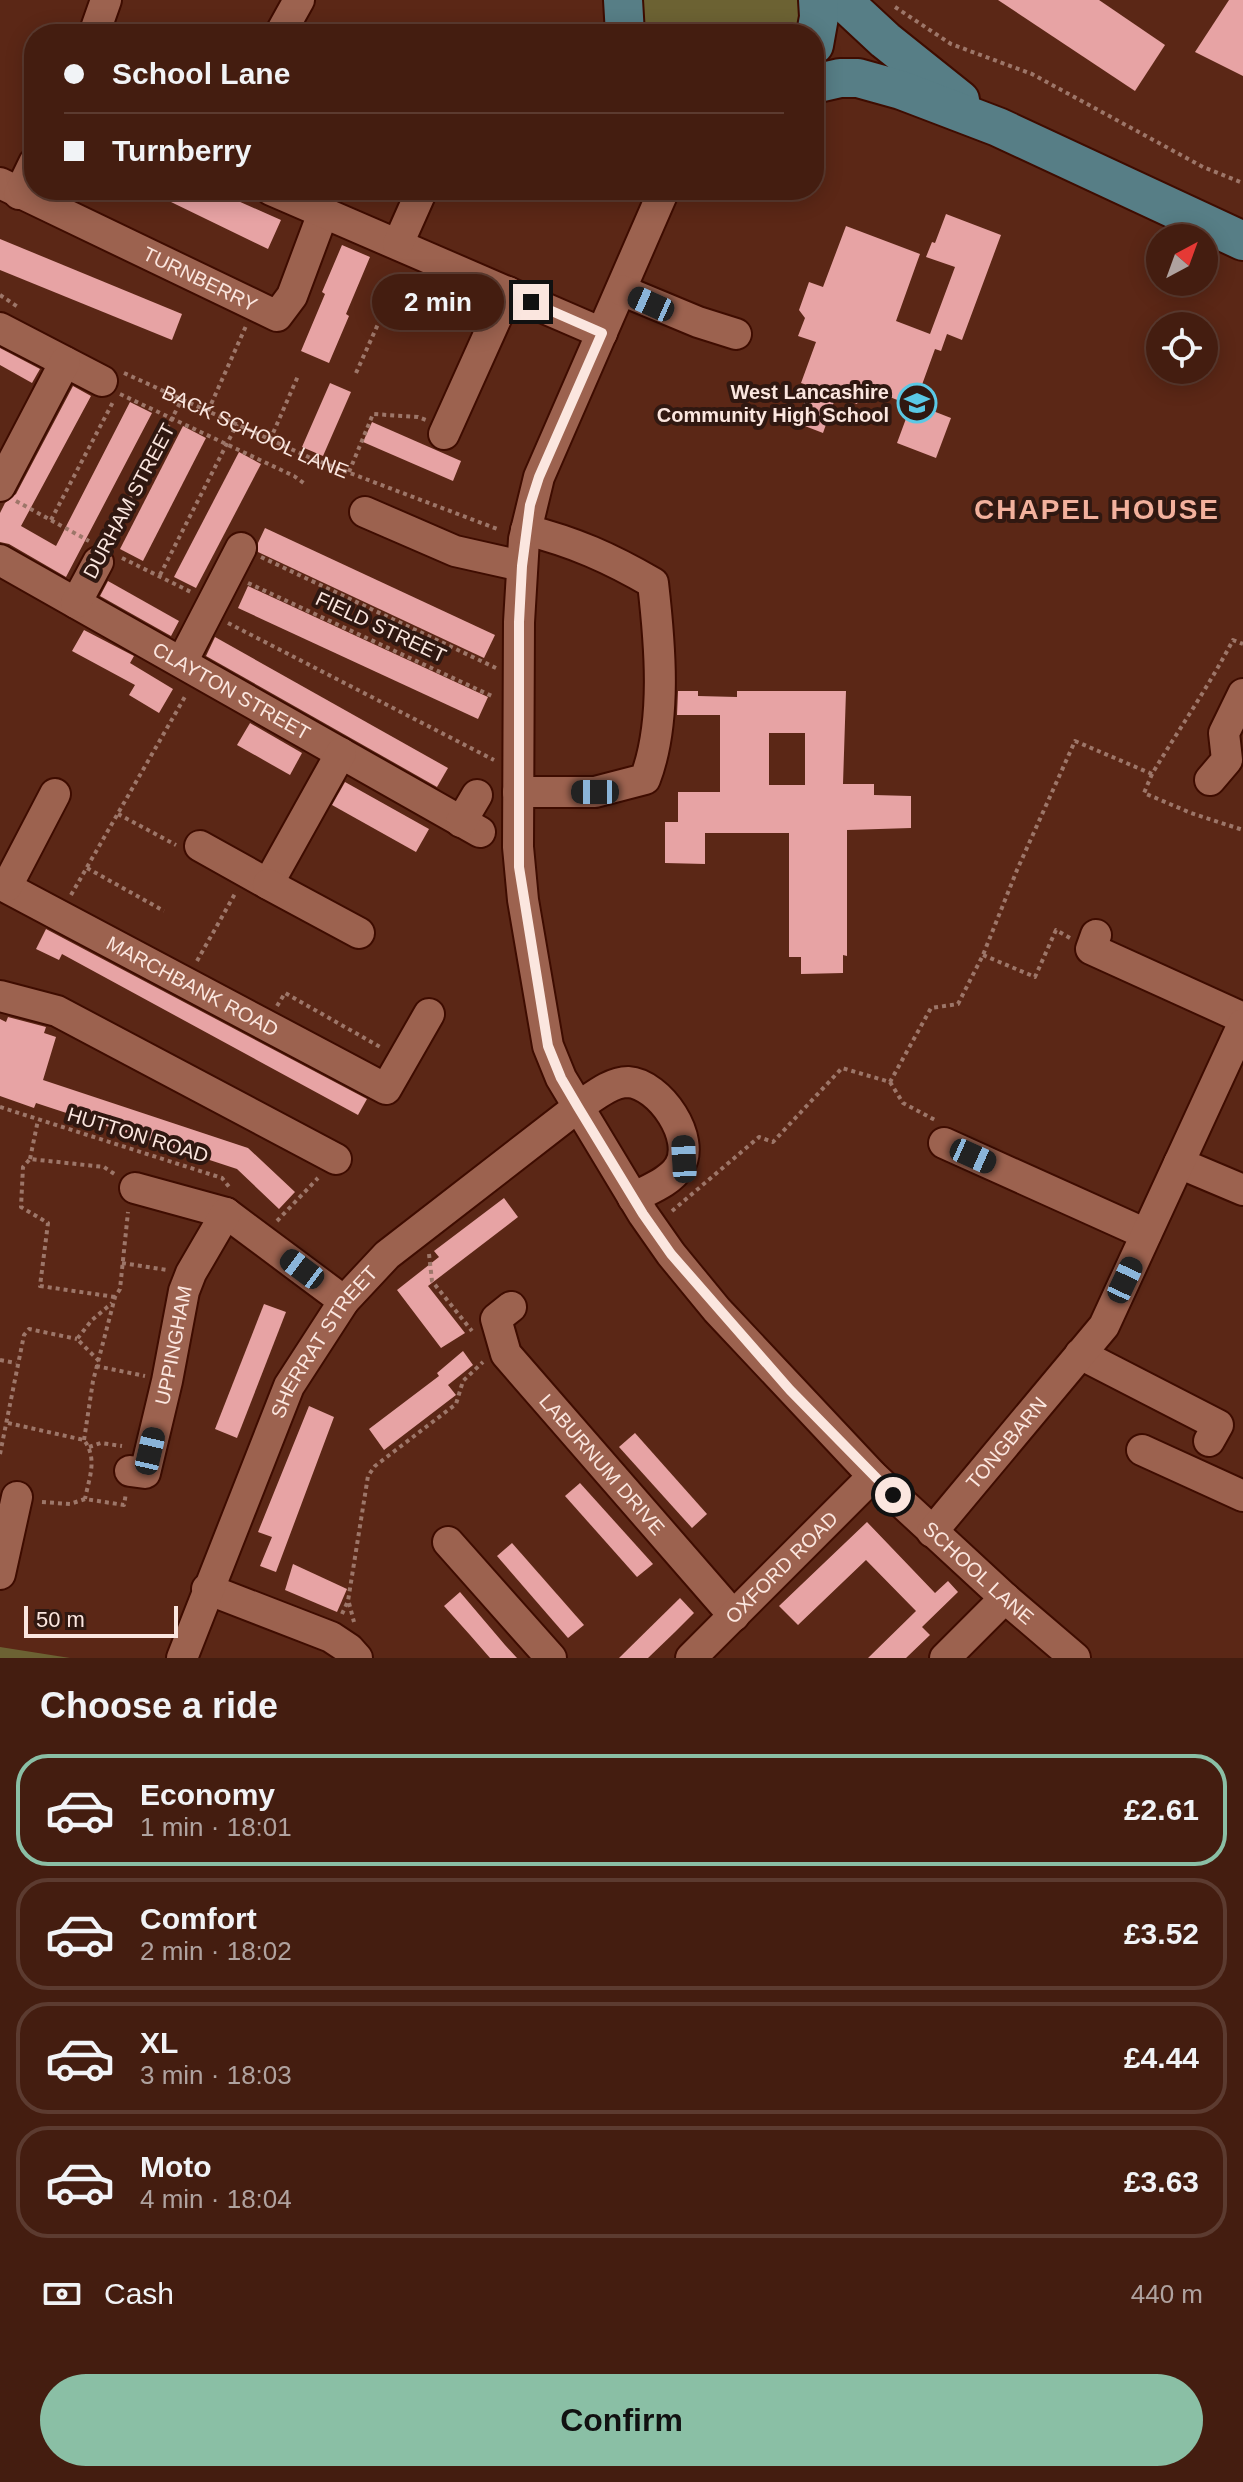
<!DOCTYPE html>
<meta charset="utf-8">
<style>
body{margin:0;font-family:Helvetica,sans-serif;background:#4b2619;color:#f1f3f6;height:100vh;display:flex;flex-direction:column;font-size:30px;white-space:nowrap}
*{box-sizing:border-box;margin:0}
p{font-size:26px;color:#afa29f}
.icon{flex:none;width:44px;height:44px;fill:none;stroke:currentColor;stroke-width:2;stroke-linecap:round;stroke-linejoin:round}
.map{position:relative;height:1658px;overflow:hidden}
.sheet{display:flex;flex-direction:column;background:#441d10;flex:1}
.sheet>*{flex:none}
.top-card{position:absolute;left:24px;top:24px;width:800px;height:176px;border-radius:32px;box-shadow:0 4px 20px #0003,0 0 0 2px #5c3b30;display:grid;align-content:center;height:176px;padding:0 40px;background:#441d10}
.needle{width:52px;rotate:41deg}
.fabs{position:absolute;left:1146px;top:224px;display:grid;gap:16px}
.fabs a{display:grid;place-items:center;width:72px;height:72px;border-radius:50%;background:#441d10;box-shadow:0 4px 20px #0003,0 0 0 2px #5c3b30;font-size:40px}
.scale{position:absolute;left:24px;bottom:20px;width:154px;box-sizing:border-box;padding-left:8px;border:4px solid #fbe6df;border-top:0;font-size:22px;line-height:28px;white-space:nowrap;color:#fbe6df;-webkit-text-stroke:6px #301811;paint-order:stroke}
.end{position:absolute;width:36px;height:36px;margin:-18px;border:10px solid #fbe6df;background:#111;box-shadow:0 0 0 4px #111}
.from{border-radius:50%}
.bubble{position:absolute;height:56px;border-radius:28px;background:#441d10;box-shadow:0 4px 20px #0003,0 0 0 2px #5c3b30;font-size:26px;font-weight:600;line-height:56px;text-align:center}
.car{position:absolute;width:24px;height:48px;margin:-24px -12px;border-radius:10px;box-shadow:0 0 6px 2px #0007;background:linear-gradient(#222 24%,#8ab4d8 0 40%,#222 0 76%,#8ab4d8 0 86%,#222 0)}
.top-card b{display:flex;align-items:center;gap:28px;height:76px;font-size:30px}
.top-card b+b{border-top:2px solid #5c3b30}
.top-card i{width:20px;height:20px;background:#f1f3f6}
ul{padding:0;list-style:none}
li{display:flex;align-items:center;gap:24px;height:112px;margin:0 16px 12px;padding:0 24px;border:4px solid #5c3b30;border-radius:32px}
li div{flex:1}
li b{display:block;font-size:30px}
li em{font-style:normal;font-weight:600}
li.active{border-color:#8abfa5}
li>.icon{width:72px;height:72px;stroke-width:1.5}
h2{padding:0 40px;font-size:36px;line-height:96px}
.pay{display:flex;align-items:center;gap:20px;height:88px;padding:0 40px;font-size:30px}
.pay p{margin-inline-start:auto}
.cta{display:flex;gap:16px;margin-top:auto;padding:16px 40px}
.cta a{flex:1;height:92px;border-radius:48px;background:#8abfa5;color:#111;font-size:32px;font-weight:600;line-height:92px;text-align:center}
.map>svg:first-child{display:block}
.green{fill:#6c6233}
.building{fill:#e7a3a4;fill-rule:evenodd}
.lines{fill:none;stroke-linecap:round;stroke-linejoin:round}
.minor-casing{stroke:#3e0c00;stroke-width:34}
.major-casing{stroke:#3e0c00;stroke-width:42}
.path{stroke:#9d7669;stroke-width:4;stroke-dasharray:4 4;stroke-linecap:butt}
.minor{stroke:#9c624f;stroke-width:30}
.major{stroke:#577e86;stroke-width:38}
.route{stroke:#fbe6df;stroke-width:10}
.labels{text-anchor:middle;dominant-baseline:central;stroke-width:8;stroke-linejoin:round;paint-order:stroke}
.street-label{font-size:20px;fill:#fbe6df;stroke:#301811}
.poi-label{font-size:20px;font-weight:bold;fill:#fbe6df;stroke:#301811;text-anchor:end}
.district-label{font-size:28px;font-weight:bold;letter-spacing:2px;fill:#f2b19d;stroke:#301811}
</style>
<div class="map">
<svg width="1243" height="1658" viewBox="0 0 1243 1658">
<rect width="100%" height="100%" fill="#5b2716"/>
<g class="green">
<polygon points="636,0 802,0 802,34 637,34"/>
<polygon points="0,1647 70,1658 0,1658"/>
</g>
<g class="building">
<polygon points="998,0 1099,0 1165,45 1135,91"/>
<polygon points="1229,0 1243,0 1243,76 1195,52"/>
<polygon points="176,190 222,190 231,194 229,197 281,220 268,249 171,202"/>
<polygon points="946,214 1001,235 962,340 947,334 941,351 935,349 915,404 951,418 936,458 897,443 911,405 876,392 871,403 859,399 857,404 836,396 823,433 797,423 810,386 801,383 816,342 798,336 805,318 799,310 809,282 823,287 846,226 920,254 896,321 930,334 955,267 926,257 932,242 935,243"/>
<polygon points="0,239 182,314 172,340 0,270"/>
<polygon points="342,245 370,257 346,314 349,316 329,363 301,351 325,294 322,292"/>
<polygon points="0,348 40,369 32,383 0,365"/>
<polygon points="330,383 351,392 323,456 302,447"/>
<polygon points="73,386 91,396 21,526 56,546 130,402 152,413 66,577 9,544 0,542 0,513 5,503 16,494"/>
<polygon points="372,422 461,461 453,481 363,442"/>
<polygon points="183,426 206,438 143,561 120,549"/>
<polygon points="239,452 261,464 196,588 174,577"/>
<polygon points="265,528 495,635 484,658 258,552 258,543"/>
<polygon points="108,581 179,621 171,636 100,596"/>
<polygon points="248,586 488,697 478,719 238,608"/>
<polygon points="84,630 134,656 130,663 173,689 159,713 129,695 135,685 72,651"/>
<polygon points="215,637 448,768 437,787 206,656"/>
<path d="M678,691H698V696L737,697V691H846L843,784H874V795L911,796V828L847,830V956L843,955V973L801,974V957H789V833H705V864L665,863V822H678V792H720V715H677ZM769,733H805V785H769Z"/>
<polygon points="250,723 302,753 290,775 237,745"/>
<polygon points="345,782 429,829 416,852 332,805"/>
<polygon points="46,929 367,1099 358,1115 62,954 59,960 36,949"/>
<polygon points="8,1017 46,1027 44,1033 56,1037 43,1080 248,1148 295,1192 279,1209 237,1169 36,1103 34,1108 0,1096 0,1019 6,1022"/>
<polygon points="504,1198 518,1217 428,1286 465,1333 441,1348 397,1290 439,1257 434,1251"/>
<polygon points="264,1304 286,1312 237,1438 215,1429"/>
<polygon points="463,1351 473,1365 448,1385 456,1395 384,1450 369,1429 439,1376 437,1373"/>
<polygon points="309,1406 334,1417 276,1572 260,1566 272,1537 258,1532"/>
<polygon points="635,1433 707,1514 692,1528 619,1447"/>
<polygon points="580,1483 653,1564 637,1577 565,1496"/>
<polygon points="867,1522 935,1593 948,1581 958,1592 922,1627 930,1635 906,1658 868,1658 916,1611 866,1560 798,1625 779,1606"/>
<polygon points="512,1543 584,1625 568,1638 497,1556"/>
<polygon points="293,1564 347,1589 337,1612 285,1590"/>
<polygon points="460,1592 505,1645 517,1658 490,1658 470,1635 444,1606"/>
<polygon points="680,1598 694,1613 675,1632 648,1658 619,1658"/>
</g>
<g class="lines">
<g class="minor-casing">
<g id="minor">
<polyline points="94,34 106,0"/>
<polyline points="280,34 299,0"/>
<path id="s2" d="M0,183L277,316L292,296L323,213"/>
<polyline points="271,190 602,333"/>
<path id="s3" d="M664,190L539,477L524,539L519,622L518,847L523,900L548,1046L561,1078L643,1214L671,1254L717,1310L873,1476L1005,1598L1075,1658"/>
<polyline points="19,194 34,163"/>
<polyline points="398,244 422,190"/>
<polyline points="621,290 698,322 736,334"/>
<polyline points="0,328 102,381"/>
<polyline points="444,434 508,292"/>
<polyline points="0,486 65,362"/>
<polyline points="365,512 455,551 522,566"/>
<path id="s4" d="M0,560L480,832"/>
<polyline points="76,603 98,562"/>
<polyline points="182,662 241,548"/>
<polyline points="1210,780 1227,760 1224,733 1243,694"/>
<path d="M518,792H595L645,779C667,722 660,644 653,583C610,558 574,542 526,530"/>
<polyline points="461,822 477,795"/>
<polyline points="200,846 268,884 341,753"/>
<path id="s5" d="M0,884L386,1089L429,1014"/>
<polyline points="268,884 359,933"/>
<polyline points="7,886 55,794"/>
<polyline points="1096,935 1091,949 1243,1018"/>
<polyline points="0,996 57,1011 336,1159"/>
<polyline points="944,1143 1146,1234"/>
<polyline points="1179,1163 1243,1190"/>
<polyline points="135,1188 226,1213 344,1301"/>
<path id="s6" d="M511,1307L496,1319L506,1354L734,1616"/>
<polyline points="1080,1354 1218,1425 1209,1441"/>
<polyline points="1142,1450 1243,1496"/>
<path id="s7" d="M130,1471L145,1473L167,1381L184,1291L191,1273L226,1213"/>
<path id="s8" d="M932,1532L1104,1326L1243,1024"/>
<polyline points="448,1542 551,1658"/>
<polyline points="0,1574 17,1497"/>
<polyline points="207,1589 331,1637 349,1649 357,1658"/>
<path id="s9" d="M182,1658L289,1386L344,1301L387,1255L578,1107C592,1098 610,1082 628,1082C660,1084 697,1139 679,1167C670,1182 647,1190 633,1198"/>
<path id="s10" d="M691,1658L873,1476"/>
<polyline points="945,1658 1005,1598"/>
</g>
</g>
<g class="major-casing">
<g id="major">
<polyline points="623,0 625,34"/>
<polyline points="842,0 885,40 960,100"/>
<polyline points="814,45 819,17 818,0"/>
<polyline points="814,84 840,78 858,78 901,90 998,127 1243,241"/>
</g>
</g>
<g class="path">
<polyline points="895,7 951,44 1032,74 1203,167 1243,183"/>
<polyline points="0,295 18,307"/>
<path id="s1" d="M124,373L313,459L500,530"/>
<polyline points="356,373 401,273"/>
<polyline points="120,394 294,476 305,484"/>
<polyline points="208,411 246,326"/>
<polyline points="270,440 298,376"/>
<polyline points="349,472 373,414 418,417 426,420"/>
<polyline points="16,501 89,541"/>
<polyline points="51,520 113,402"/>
<polyline points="108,542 182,399"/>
<polyline points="261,557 496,668"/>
<polyline points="122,558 193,593"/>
<polyline points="160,575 237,424"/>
<polyline points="248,583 494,697"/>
<polyline points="228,623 494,760"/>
<polyline points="1152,774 1144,793 1191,813 1243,830"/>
<polyline points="118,814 176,845"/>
<polyline points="87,868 164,911"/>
<polyline points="71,895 186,695"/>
<polyline points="983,955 1035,977 1056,930 1070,938"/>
<polyline points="197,961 236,892"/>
<polyline points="277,1006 285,993 382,1048"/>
<polyline points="890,1082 903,1103 935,1120"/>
<polyline points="0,1107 222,1178 230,1188"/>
<polyline points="30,1159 38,1120"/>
<path d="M672,1211L759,1137L773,1142L842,1068L890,1082L931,1008L958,1004L983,955L1017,870L1075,741L1152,774C1179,729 1209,686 1233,640L1243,644"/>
<polyline points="277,1221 318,1178"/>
<polyline points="429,1254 432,1281 472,1331"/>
<polyline points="122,1263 167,1270"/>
<polyline points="115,1297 40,1286 48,1223 21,1207 23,1167 30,1159 104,1167 116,1175"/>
<polyline points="0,1360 16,1363"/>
<polyline points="99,1361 77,1339 92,1320 112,1303"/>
<polyline points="96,1366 145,1376"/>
<path d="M8,1423L84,1440C98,1459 89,1478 85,1499"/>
<polyline points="84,1440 93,1381 115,1297 120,1289 128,1212"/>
<polyline points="89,1447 101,1443 122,1446"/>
<polyline points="0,1454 24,1335 29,1329 77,1339"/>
<polyline points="42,1502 70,1504 85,1499 124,1505 126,1493"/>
<polyline points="349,1603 354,1622"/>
<polyline points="342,1614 348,1601 368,1476 375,1466 456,1404 463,1381 483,1362"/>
</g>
<use href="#minor" class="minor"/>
<use href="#major" class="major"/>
</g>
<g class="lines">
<polyline class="route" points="531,302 602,333 539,477 530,505 522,566 519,622 519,867 548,1046 561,1078 578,1107 643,1214 671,1254 790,1390 893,1495"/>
</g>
<defs>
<g id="school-ring" transform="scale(2)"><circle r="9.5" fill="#301811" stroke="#5ac8e5" stroke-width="1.5"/><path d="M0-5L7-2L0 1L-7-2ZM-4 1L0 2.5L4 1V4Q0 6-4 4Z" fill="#5ac8e5"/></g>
</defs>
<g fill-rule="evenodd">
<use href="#school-ring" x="917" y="403"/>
</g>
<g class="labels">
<g class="street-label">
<text stroke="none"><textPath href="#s2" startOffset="222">TURNBERRY</textPath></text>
<text stroke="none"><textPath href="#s1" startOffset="144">BACK SCHOOL LANE</textPath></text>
<text transform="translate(129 501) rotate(-62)">DURHAM STREET</text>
<text transform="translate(381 627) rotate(25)">FIELD STREET</text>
<text stroke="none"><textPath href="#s4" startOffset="266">CLAYTON STREET</textPath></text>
<text stroke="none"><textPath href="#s5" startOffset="218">MARCHBANK ROAD</textPath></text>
<text transform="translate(138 1135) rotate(17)">HUTTON ROAD</text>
<text stroke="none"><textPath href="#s9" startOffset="348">SHERRAT STREET</textPath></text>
<text stroke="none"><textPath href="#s7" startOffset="146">UPPINGHAM</textPath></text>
<text stroke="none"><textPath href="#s8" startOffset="116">TONGBARN</textPath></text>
<text stroke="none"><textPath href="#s6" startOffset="202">LABURNUM DRIVE</textPath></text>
<text stroke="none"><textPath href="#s10" startOffset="128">OXFORD ROAD</textPath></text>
<text stroke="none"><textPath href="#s3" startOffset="1572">SCHOOL LANE</textPath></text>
</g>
<g class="poi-label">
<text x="889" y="392">West Lancashire<tspan x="889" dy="23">Community High School</tspan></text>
</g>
<g class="district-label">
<text x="1097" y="509">CHAPEL HOUSE</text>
</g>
</g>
</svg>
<div class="fabs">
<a><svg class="needle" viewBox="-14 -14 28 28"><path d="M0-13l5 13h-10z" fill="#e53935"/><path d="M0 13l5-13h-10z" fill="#afa29f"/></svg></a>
<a><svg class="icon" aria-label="locate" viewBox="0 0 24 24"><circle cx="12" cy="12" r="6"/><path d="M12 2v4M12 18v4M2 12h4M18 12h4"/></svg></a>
</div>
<div class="scale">50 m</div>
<i class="end from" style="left:893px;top:1495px"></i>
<i class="end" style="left:531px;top:302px"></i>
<div class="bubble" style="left:372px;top:274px;width:132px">2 min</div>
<i class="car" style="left:651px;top:304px;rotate:294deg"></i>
<i class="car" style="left:595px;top:792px;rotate:270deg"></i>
<i class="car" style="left:973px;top:1156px;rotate:114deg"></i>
<i class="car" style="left:684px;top:1159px;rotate:357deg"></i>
<i class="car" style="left:302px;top:1269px;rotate:307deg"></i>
<i class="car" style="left:1125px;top:1280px;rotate:25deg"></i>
<i class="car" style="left:150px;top:1451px;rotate:13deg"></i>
<div class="top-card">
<b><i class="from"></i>School Lane</b>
<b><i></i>Turnberry</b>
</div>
</div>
<section class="sheet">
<h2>Choose a ride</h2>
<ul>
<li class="active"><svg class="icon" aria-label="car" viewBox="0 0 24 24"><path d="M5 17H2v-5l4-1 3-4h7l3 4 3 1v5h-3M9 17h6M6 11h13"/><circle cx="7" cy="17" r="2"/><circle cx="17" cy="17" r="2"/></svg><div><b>Economy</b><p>1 min · 18:01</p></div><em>£2.61</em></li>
<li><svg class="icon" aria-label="car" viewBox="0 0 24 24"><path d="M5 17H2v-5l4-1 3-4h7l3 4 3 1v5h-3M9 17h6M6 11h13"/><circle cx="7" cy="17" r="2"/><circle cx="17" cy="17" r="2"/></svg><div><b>Comfort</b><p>2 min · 18:02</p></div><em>£3.52</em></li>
<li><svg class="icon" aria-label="car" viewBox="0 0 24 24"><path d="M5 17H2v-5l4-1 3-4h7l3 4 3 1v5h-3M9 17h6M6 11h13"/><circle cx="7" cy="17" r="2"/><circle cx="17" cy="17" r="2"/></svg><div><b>XL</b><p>3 min · 18:03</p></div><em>£4.44</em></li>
<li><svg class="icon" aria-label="car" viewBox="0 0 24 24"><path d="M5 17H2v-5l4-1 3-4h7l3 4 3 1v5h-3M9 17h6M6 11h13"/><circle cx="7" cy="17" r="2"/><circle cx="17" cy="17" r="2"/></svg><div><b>Moto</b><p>4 min · 18:04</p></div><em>£3.63</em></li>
</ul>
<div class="pay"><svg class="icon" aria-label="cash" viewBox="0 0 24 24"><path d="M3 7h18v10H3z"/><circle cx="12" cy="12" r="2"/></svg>Cash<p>440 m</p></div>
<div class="cta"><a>Confirm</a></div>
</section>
